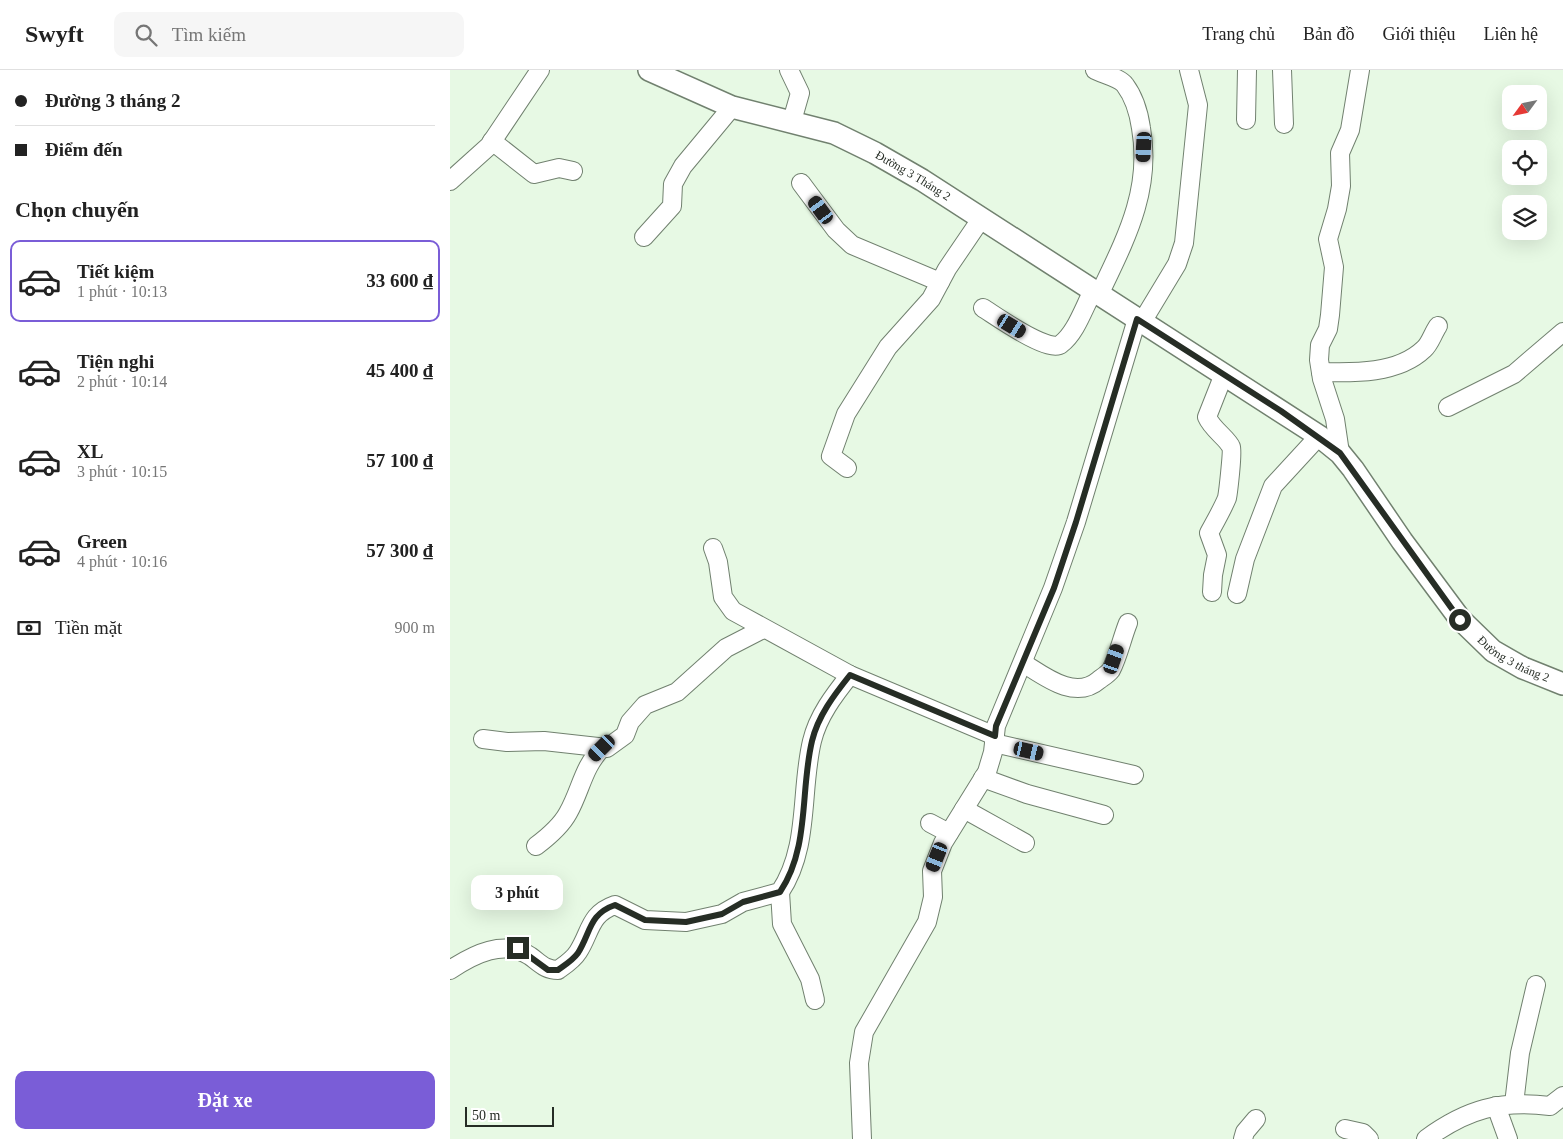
<!DOCTYPE html>
<html lang="vi">
<meta charset="utf-8">
<style>
body{margin:0;font-family:Georgia,serif;background:#f6f6f6;color:#222;height:100vh;display:flex;flex-direction:column;font-size:19px;white-space:nowrap}
*{box-sizing:border-box;margin:0}
p{font-size:16px;color:#767676}
.icon{flex:none;width:28px;height:28px;fill:none;stroke:currentColor;stroke-width:2;stroke-linecap:round;stroke-linejoin:round}
.map{position:relative;flex:1;overflow:hidden}
.sheet{display:flex;flex-direction:column;background:#fff;width:450px}
.sheet>*{flex:none}
.hud{display:grid;align-content:center;height:110px;padding:0 15px;background:#fff}
.needle{width:32px;rotate:237deg}
.tools{position:absolute;left:1052px;top:15px;display:grid;gap:10px}
.tools a{display:grid;place-items:center;width:45px;height:45px;border-radius:10px;background:#fff;box-shadow:0 5px 20px #0002;font-size:25px}
.scale{position:absolute;left:15px;bottom:12px;width:89px;box-sizing:border-box;padding-left:5px;border:2px solid #262d25;border-top:0;font-size:14px;line-height:18px;white-space:nowrap;color:#262d25;-webkit-text-stroke:4px #fff;paint-order:stroke}
.end{position:absolute;width:22px;height:22px;margin:-11px;border:6px solid #262d25;background:#fff;box-shadow:0 0 0 2px #fff}
.from{border-radius:50%}
.bubble{position:absolute;height:35px;border-radius:10px;background:#fff;box-shadow:0 5px 20px #0002;font-size:16px;font-weight:800;line-height:35px;text-align:center}
.car{position:absolute;width:15px;height:30px;margin:-15px -8px;border-radius:6px;box-shadow:0 0 4px 1px #0007;background:linear-gradient(#222 24%,#8ab4d8 0 40%,#222 0 76%,#8ab4d8 0 86%,#222 0)}
.hud b{display:flex;align-items:center;gap:18px;height:48px;font-size:19px}
.hud b+b{border-top:1px solid #e0e0e0}
.hud i{width:12px;height:12px;background:#222}
ul{padding:0;list-style:none}
li{display:flex;align-items:center;gap:15px;height:82px;margin:0 10px 8px;padding:0 5px;border:2px solid transparent;border-radius:10px}
li div{flex:1}
li b{display:block;font-size:19px}
li em{font-style:normal;font-weight:800}
li.current{border-color:#7a5dd7}
li>.icon{width:45px;height:45px;stroke-width:1.5}
h2{padding:0 15px;font-size:22px;line-height:60px}
.pay{display:flex;align-items:center;gap:12px;height:55px;padding:0 15px;font-size:19px}
.pay p{margin-inline-start:auto}
.cta{display:flex;gap:10px;margin-top:auto;padding:10px 15px}
.cta a{flex:1;height:58px;border-radius:10px;background:#7a5dd7;color:#fff;font-size:20px;font-weight:800;line-height:58px;text-align:center}
header{display:flex;align-items:center;gap:30px;box-sizing:border-box;height:70px;padding:0 25px;background:#fff;border-bottom:1px solid #e0e0e0}
header strong{font-size:24px}
nav{display:flex;gap:28px;margin-inline-start:auto;font-size:18px}
.search{width:350px;height:45px;background:#f6f6f6;display:flex;align-items:center;gap:12px;box-sizing:border-box;padding:0 18px;border-radius:10px;color:#767676;font-size:19px}
main{display:flex;flex:1;min-height:0}
.map>svg:first-child{display:block}
.lines{fill:none;stroke-linecap:round;stroke-linejoin:round}
.minor-casing{stroke:#71816f;stroke-width:20}
.major-casing{stroke:#71816f;stroke-width:24}
.minor{stroke:#fff;stroke-width:18}
.major{stroke:#fff;stroke-width:21}
.route{stroke:#262d25;stroke-width:6}
.labels{text-anchor:middle;dominant-baseline:central;stroke-width:4;stroke-linejoin:round;paint-order:stroke}
.street-label{font-size:12px;fill:#262d25;stroke:#fff}
</style>
<header>
<strong>Swyft</strong>
<div class="search"><svg class="icon" aria-label="search" viewBox="0 0 24 24"><circle cx="10" cy="10" r="6"/><path d="M15 15l6 6"/></svg>Tìm kiếm</div>
<nav><a>Trang chủ</a><a>Bản đồ</a><a>Giới thiệu</a><a>Liên hệ</a></nav>
</header>
<main>
<section class="sheet">
<div class="hud">
<b><i class="from"></i>Đường 3 tháng 2</b>
<b><i></i>Điểm đến</b>
</div>
<h2>Chọn chuyến</h2>
<ul>
<li class="current"><svg class="icon" aria-label="car" viewBox="0 0 24 24"><path d="M5 17H2v-5l4-1 3-4h7l3 4 3 1v5h-3M9 17h6M6 11h13"/><circle cx="7" cy="17" r="2"/><circle cx="17" cy="17" r="2"/></svg><div><b>Tiết kiệm</b><p>1 phút · 10:13</p></div><em>33 600 ₫</em></li>
<li><svg class="icon" aria-label="car" viewBox="0 0 24 24"><path d="M5 17H2v-5l4-1 3-4h7l3 4 3 1v5h-3M9 17h6M6 11h13"/><circle cx="7" cy="17" r="2"/><circle cx="17" cy="17" r="2"/></svg><div><b>Tiện nghi</b><p>2 phút · 10:14</p></div><em>45 400 ₫</em></li>
<li><svg class="icon" aria-label="car" viewBox="0 0 24 24"><path d="M5 17H2v-5l4-1 3-4h7l3 4 3 1v5h-3M9 17h6M6 11h13"/><circle cx="7" cy="17" r="2"/><circle cx="17" cy="17" r="2"/></svg><div><b>XL</b><p>3 phút · 10:15</p></div><em>57 100 ₫</em></li>
<li><svg class="icon" aria-label="car" viewBox="0 0 24 24"><path d="M5 17H2v-5l4-1 3-4h7l3 4 3 1v5h-3M9 17h6M6 11h13"/><circle cx="7" cy="17" r="2"/><circle cx="17" cy="17" r="2"/></svg><div><b>Green</b><p>4 phút · 10:16</p></div><em>57 300 ₫</em></li>
</ul>
<div class="pay"><svg class="icon" aria-label="cash" viewBox="0 0 24 24"><path d="M3 7h18v10H3z"/><circle cx="12" cy="12" r="2"/></svg>Tiền mặt<p>900 m</p></div>
<div class="cta"><a>Đặt xe</a></div>
</section>
<div class="map">
<svg width="1113" height="1069" viewBox="0 0 1113 1069">
<rect width="100%" height="100%" fill="#e7f9e4"/>
<g class="lines">
<g class="minor-casing">
<g id="minor">
<polyline points="339,0 350,23 342,51"/>
<path d="M645,0C653,4 670,8 675,15C684,27 689,44 691,58C702,121 675,170 649,225"/>
<polyline points="832,0 834,54"/>
<polyline points="796,50 797,0"/>
<polyline points="42,71 84,104 109,98 123,101"/>
<polyline points="0,111 39,76 90,0"/>
<polyline points="351,113 386,160 402,175 490,212"/>
<polyline points="194,167 222,136 223,114 233,96 282,37"/>
<path d="M533,238C546,246 599,284 611,274C626,263 634,237 643,221"/>
<polyline points="692,252 727,194 734,173 748,35 739,0"/>
<path d="M871,302C904,303 948,304 974,279C980,274 983,263 988,256"/>
<polyline points="998,337 1064,304 1113,262"/>
<polyline points="890,383 885,349 872,309 869,290 870,275 878,259 880,245 884,197 878,169 887,139 891,116 890,83 900,60 910,0"/>
<polyline points="397,398 381,386 396,344 438,277 481,229 497,199 531,149"/>
<polyline points="263,478 268,492 273,527 283,541 400,605 545,666"/>
<path d="M762,522L763,505L767,485L759,463C765,452 772,440 777,428C778,423 783,382 781,377C778,369 762,359 757,347L774,304"/>
<polyline points="787,524 795,489 823,416 869,366"/>
<path d="M573,593C594,606 625,631 649,610C653,607 658,604 661,600C668,587 672,568 678,553"/>
<polyline points="33,669 57,672 94,671 157,678 175,665 180,652 195,635 227,622 276,578 313,559"/>
<polyline points="544,673 684,705"/>
<polyline points="533,708 577,724 654,745"/>
<polyline points="514,739 575,773"/>
<polyline points="480,753 499,763"/>
<path d="M86,776C98,767 111,756 118,743C131,720 133,697 152,678"/>
<polyline points="330,822 332,854 360,909 365,930"/>
<path d="M0,900C24,884 54,869 80,886C90,893 95,900 108,900C115,895 123,890 128,882C141,862 139,844 165,835L195,850L236,852L272,844L293,832L330,822C360,777 350,721 362,671C368,646 384,625 400,605"/>
<polyline points="1064,1034 1070,983 1086,915"/>
<polyline points="1046,1036 1058,1069"/>
<polyline points="895,1059 913,1063 919,1069"/>
<polyline points="412,1069 409,993 414,962 477,852 483,827 482,801 493,773 537,702 543,682 546,656 603,518 626,452 687,249"/>
<polyline points="793,1069 795,1062 806,1049"/>
<path d="M976,1069C1017,1039 1050,1030 1100,1036L1113,1026"/>
</g>
</g>
<g class="major-casing">
<g id="major">
<path id="s1" d="M199,0L282,37L384,63L425,83L472,110L869,366L890,383L903,399L952,471L1010,549L1043,581L1073,598L1113,614"/>
</g>
</g>
<use href="#minor" class="minor"/>
<use href="#major" class="major"/>
</g>
<g class="lines">
<path class="route" d="M68,878L98,900H108C115,895 123,890 128,883C141,862 139,844 165,835L195,850L236,852L272,844L293,832L330,822C360,777 350,721 362,671C368,646 384,625 400,605L545,666L546,656L604,518L626,452L687,249L831,341L890,383L1010,550"/>
</g>
<g class="labels">
<g class="street-label">
<text stroke="none"><textPath href="#s1" startOffset="286">Đường 3 Tháng 2</textPath></text>
<text stroke="none"><textPath href="#s1" startOffset="1068">Đường 3 tháng 2</textPath></text>
</g>
</g>
</svg>
<div class="tools">
<a><svg class="needle" viewBox="-14 -14 28 28"><path d="M0-13l5 13h-10z" fill="#e53935"/><path d="M0 13l5-13h-10z" fill="#767676"/></svg></a>
<a><svg class="icon" aria-label="locate" viewBox="0 0 24 24"><circle cx="12" cy="12" r="6"/><path d="M12 2v4M12 18v4M2 12h4M18 12h4"/></svg></a>
<a><svg class="icon" aria-label="layers" viewBox="0 0 24 24"><path d="M12 4l9 5-9 5-9-5zM3 14l9 5 9-5"/></svg></a>
</div>
<div class="scale">50 m</div>
<i class="end from" style="left:1010px;top:550px"></i>
<i class="end" style="left:68px;top:878px"></i>
<div class="bubble" style="left:21px;top:805px;width:92px">3 phút</div>
<i class="car" style="left:694px;top:77px;rotate:183deg"></i>
<i class="car" style="left:371px;top:140px;rotate:324deg"></i>
<i class="car" style="left:562px;top:256px;rotate:121deg"></i>
<i class="car" style="left:664px;top:589px;rotate:19deg"></i>
<i class="car" style="left:152px;top:678px;rotate:225deg"></i>
<i class="car" style="left:579px;top:681px;rotate:103deg"></i>
<i class="car" style="left:487px;top:787px;rotate:202deg"></i>
</div>
</main>
